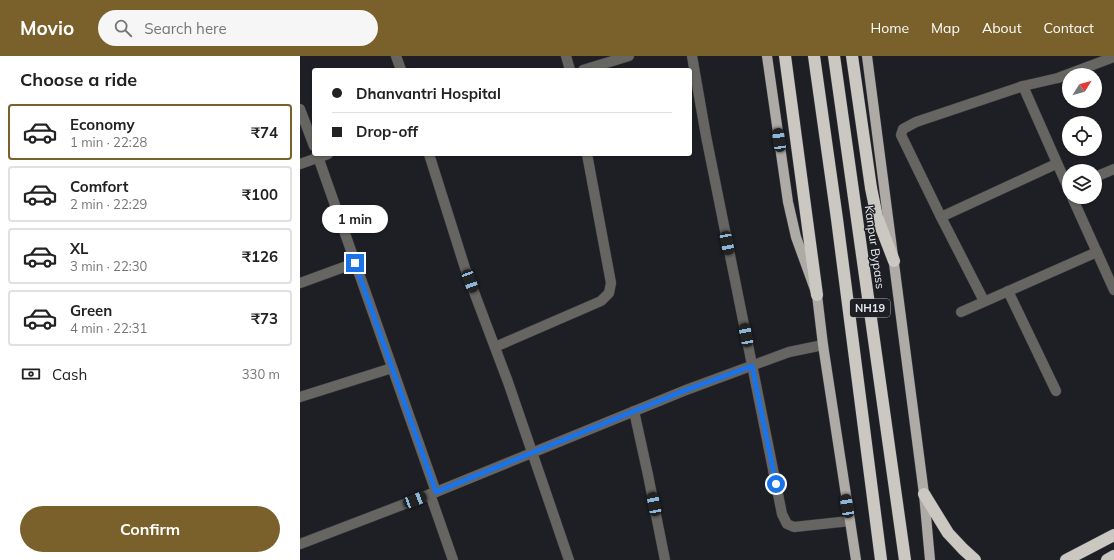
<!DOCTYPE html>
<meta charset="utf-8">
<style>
body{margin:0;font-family:Mulish,sans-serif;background:#f6f6f6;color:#222;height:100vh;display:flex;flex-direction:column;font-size:15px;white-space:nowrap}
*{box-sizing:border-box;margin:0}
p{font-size:13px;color:#767676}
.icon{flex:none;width:22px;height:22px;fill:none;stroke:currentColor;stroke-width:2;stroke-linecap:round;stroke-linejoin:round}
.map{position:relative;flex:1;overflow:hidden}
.side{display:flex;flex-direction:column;background:#fff;width:300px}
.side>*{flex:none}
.banner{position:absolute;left:12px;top:12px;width:380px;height:88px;border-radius:4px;box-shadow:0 1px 3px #0004;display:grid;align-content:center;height:88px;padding:0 20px;background:#fff}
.needle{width:26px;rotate:53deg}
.fabs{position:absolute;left:762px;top:12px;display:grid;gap:8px}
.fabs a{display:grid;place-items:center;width:40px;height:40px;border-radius:50%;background:#fff;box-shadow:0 1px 3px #0004;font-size:20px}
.end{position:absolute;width:18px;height:18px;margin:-9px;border:5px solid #1a73e8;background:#fff;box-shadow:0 0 0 2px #fff}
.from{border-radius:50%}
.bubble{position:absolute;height:28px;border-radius:14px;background:#fff;box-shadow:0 1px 3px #0004;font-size:13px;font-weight:700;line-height:28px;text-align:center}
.car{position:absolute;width:12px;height:24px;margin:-12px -6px;border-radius:5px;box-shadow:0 0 3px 1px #0007;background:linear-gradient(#222 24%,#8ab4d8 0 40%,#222 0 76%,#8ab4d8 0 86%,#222 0)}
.banner b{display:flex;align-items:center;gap:14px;height:38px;font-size:15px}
.banner b+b{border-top:1px solid #e0e0e0}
.banner i{width:10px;height:10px;background:#222}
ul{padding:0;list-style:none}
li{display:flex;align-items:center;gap:12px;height:56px;margin:0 8px 6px;padding:0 12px;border:2px solid #e0e0e0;border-radius:4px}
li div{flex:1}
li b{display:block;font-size:15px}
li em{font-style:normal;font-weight:700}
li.active{border-color:#7a602b}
li>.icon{width:36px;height:36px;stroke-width:1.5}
h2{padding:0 20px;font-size:18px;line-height:48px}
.pay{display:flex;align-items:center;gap:10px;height:44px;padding:0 20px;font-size:15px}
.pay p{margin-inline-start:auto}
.action{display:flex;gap:8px;margin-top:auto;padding:8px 20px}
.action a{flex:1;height:46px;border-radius:24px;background:#7a602b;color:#fff;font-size:16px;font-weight:700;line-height:46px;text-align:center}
header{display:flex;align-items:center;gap:24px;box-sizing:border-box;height:56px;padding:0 20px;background:#7a602b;color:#fff}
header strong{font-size:19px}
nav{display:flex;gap:22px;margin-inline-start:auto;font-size:14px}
.search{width:280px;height:36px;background:#f6f6f6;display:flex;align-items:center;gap:10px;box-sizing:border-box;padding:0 14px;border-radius:22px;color:#767676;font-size:15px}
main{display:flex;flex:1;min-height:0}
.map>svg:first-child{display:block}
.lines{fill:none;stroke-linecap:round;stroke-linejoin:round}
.minor-casing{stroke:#393b40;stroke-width:11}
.major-casing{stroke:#393b40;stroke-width:11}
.highway-casing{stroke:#393b40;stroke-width:13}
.minor{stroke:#666562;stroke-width:10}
.major{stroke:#aeaba6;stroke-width:10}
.highway{stroke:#cbc7c1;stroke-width:12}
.route{stroke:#1a73e8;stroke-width:5}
.labels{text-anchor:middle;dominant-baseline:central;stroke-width:3;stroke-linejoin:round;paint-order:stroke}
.shield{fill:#1d1f24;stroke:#abacb1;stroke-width:1}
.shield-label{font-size:11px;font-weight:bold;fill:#e8e9ed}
.street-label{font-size:12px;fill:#e8e9ed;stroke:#1d1f24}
</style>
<header>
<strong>Movio</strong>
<div class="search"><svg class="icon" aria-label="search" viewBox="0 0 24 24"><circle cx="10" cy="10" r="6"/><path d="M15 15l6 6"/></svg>Search here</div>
<nav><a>Home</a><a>Map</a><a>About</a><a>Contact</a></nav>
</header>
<main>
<section class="side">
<h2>Choose a ride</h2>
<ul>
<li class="active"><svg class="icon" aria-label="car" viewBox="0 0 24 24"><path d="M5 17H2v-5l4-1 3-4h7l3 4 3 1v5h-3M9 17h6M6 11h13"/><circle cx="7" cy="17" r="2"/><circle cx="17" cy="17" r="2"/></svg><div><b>Economy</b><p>1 min · 22:28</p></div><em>₹74</em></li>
<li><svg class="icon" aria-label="car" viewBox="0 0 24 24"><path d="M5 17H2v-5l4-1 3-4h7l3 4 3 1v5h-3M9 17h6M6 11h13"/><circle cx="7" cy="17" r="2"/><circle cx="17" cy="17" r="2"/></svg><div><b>Comfort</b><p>2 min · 22:29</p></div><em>₹100</em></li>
<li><svg class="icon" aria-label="car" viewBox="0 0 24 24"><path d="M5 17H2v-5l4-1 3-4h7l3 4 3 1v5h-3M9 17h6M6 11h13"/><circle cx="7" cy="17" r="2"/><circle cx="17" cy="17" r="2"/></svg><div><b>XL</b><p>3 min · 22:30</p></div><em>₹126</em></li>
<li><svg class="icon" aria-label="car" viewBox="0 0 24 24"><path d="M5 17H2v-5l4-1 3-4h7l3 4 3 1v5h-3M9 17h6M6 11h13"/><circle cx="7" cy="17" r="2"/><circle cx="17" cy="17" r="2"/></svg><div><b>Green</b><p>4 min · 22:31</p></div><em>₹73</em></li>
</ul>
<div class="pay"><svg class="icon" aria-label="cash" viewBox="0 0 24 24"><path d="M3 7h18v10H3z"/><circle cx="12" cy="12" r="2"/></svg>Cash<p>330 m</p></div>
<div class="action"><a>Confirm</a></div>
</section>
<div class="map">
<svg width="814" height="504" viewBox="0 0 814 504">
<rect width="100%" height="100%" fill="#1d1f24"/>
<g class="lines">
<g class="minor-casing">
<g id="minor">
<polyline points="96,0 101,14"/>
<polyline points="266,0 270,14"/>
<polyline points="392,0 406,80 482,458 487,468 494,471 550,465"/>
<polyline points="283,14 329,0"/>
<polyline points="723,30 769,134"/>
<polyline points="0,53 14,90"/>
<polyline points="17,98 136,436"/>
<polyline points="129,98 165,212 208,326 269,504"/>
<polyline points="0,108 28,98"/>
<polyline points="795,121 814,113"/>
<polyline points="772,141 814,234"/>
<polyline points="641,161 601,79 603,73 616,66 723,30 758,22 814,1"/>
<polyline points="0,227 55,207"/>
<polyline points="708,235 756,335"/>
<polyline points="684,245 641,161 756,108"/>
<polyline points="661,256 797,196"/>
<polyline points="195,291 301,245 309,237 311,227 287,98"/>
<polyline points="0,341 92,312"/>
<polyline points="334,355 348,419 365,504"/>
<polyline points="130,438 153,504"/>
<polyline points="0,488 136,436 386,334 489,296 523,289"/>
</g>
</g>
<g class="major-casing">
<g id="major">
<polyline points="467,0 488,146 496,181 517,239 523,289 556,504"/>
<polyline points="567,0 624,438 630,504"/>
</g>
</g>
<g class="highway-casing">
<g id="highway">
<polyline points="485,0 517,239"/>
<polyline points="514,0 537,163 581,504"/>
<polyline points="534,0 605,504"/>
<polyline points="552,0 571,132 577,161 594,205"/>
<polyline points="624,438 648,477 663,493 675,504"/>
<polyline points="766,504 814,479"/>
<polyline points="807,504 814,500"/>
</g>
</g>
<use href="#minor" class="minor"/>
<use href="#major" class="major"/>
<use href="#highway" class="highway"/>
</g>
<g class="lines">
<polyline class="route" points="55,207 136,436 386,334 452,310 476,428"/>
</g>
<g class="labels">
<rect class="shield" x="550" y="243" width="40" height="18" rx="3"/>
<g class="shield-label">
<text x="570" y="252">NH19</text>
</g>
<g class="street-label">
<text transform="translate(575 191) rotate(82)">Kanpur Bypass</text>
</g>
</g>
</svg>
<div class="fabs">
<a><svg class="needle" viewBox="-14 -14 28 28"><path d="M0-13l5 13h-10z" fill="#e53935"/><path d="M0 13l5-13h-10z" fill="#767676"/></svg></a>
<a><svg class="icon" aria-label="locate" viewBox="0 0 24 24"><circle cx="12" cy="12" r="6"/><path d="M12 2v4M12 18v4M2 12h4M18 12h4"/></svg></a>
<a><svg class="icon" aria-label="layers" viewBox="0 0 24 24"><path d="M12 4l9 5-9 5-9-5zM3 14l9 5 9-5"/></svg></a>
</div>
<i class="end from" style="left:476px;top:428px"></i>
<i class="end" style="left:55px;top:207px"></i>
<div class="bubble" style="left:22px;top:149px;width:66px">1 min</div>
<i class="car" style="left:479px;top:84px;rotate:352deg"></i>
<i class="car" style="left:427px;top:187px;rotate:169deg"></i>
<i class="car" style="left:170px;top:225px;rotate:160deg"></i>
<i class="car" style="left:446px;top:279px;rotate:349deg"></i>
<i class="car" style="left:115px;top:444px;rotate:69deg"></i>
<i class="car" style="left:354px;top:448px;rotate:349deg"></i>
<i class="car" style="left:547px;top:450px;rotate:351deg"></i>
<div class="banner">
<b><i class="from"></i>Dhanvantri Hospital</b>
<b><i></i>Drop-off</b>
</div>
</div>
</main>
